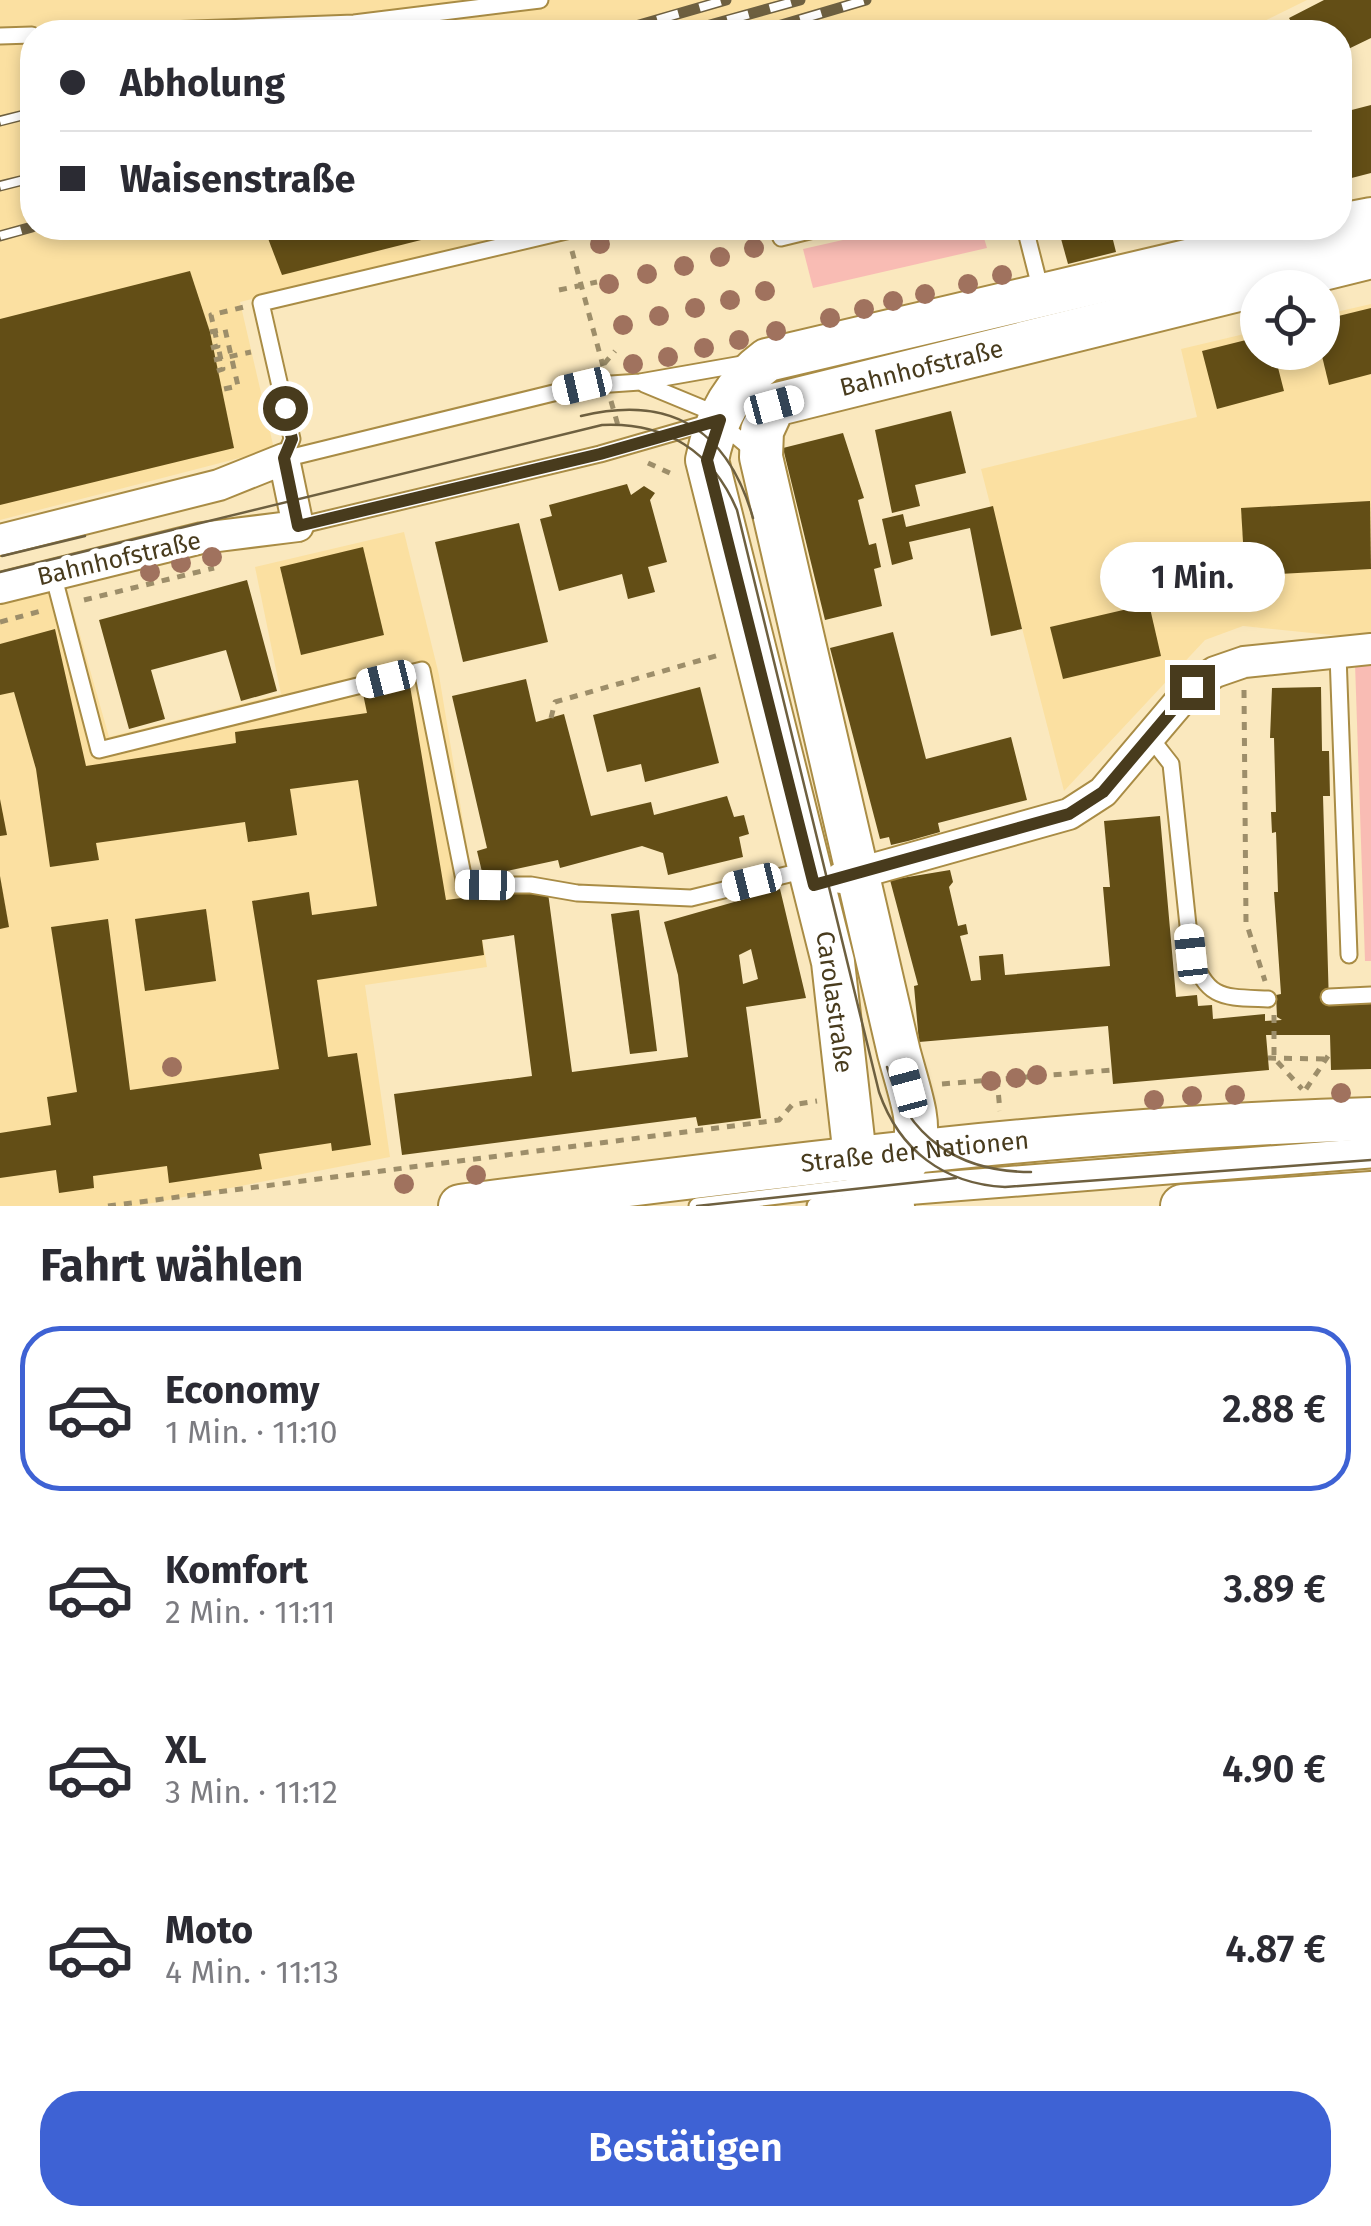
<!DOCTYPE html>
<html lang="de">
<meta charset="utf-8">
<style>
body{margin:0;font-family:"Fira Sans",sans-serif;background:#f2f2f3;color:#2b2b33;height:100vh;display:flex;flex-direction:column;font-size:38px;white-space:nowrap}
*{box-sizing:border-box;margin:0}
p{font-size:32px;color:#7c7c81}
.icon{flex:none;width:55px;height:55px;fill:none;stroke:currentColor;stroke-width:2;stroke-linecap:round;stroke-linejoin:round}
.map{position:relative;height:1206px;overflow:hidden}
.sheet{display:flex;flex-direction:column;background:#fff;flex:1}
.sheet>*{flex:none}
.guide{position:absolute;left:20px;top:20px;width:1332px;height:220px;border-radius:40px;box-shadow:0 5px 15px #0003;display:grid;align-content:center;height:220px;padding:0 40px;background:#fff}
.buttons{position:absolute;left:1240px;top:270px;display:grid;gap:20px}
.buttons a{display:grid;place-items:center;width:100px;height:100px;border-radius:50%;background:#fff;box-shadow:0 5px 15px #0003;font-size:50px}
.end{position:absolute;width:45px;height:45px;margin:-22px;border:12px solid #483b1d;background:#fff;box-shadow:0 0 0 5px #fff}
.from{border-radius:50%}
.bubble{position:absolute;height:70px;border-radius:35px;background:#fff;box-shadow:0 5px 15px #0003;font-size:32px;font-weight:600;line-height:70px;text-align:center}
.car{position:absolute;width:30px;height:60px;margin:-30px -15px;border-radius:12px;box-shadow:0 0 8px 2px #0007;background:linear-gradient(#fff 24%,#345 0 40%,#fff 0 76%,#345 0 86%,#fff 0)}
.guide b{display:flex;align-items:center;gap:35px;height:95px;font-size:38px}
.guide b+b{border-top:2px solid #e1e1e2}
.guide i{width:25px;height:25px;background:#2b2b33}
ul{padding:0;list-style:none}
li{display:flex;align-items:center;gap:30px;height:165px;margin:0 20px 15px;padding:0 20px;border:5px solid transparent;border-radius:40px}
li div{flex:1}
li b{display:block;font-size:38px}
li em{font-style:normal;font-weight:600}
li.on{border-color:#3e62d4}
li>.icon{width:90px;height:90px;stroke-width:1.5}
h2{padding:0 40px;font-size:45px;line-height:120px}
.button{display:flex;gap:20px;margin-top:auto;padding:20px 40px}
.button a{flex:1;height:115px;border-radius:40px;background:#3e62d4;color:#fff;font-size:40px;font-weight:600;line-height:115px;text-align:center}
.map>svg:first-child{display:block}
.built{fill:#fbe0a1}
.green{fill:#f9bcb4}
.building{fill:#634e16;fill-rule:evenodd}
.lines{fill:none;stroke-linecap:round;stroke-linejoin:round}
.service-casing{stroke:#a98c45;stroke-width:19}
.minor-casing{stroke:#a98c45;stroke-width:34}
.secondary-casing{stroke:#a98c45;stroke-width:46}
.path{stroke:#9d8e6a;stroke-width:5;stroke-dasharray:8 8;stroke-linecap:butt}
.service{stroke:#fff;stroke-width:15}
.minor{stroke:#fff;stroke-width:30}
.secondary{stroke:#fff;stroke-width:42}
.tram{stroke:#6e6040;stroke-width:2.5}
.rail-casing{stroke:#6e6040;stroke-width:11}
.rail{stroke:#fff;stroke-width:8;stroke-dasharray:22;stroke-linecap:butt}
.tree{fill:#a0725e}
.route{stroke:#483b1d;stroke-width:12}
.labels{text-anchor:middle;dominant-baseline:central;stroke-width:10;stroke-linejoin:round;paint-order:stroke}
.street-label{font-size:25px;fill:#483b1d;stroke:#fff}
</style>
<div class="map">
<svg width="1371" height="1206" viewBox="0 0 1371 1206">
<rect width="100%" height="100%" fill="#fae8be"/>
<g class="built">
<polygon points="0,0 1307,0 1242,32 32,32 32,228 538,228 240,302 274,449 0,520"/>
<polygon points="1371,304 1371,639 1243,626 1205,640 1064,791 981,469 1197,417 1181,349 1257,331 1258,352 1322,352 1323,315"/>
<polygon points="404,532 439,675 487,967 365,985 390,1157 137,1206 0,1206 0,603 67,589 109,737 281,694 255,567"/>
</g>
<g class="green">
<polygon points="896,228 981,228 987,248 813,288 803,249"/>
<polygon points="1355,663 1371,663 1371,961 1365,961"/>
</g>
<g class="building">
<polygon points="1324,0 1371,0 1371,38 1340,53 1340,32 1297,32 1289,18"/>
<polygon points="1371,105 1371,173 1340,181 1340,113"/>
<polygon points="264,228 435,228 437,236 282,275"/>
<polygon points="1058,228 1110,228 1116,252 1068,264"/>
<polygon points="190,271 210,332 234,448 0,505 0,319"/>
<polygon points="1371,308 1371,374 1329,385 1321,352 1322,320"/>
<polygon points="1258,337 1258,352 1274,352 1284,391 1217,409 1202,351"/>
<polygon points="951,411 966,473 915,485 920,506 892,513 875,430"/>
<polygon points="843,433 864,498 858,500 869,545 876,543 881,567 874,569 882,606 825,620 783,448"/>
<polygon points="627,484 631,495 644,486 655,493 650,500 667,562 648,567 655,592 628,599 622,574 559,591 540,519 552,516 549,505"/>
<polygon points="1370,501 1371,569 1245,576 1241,508"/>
<polygon points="993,506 1022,629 991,636 970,528 909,542 913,559 892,565 882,519 903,514 906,527"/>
<polygon points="519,523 548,642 463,662 435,542"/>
<polygon points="363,547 384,635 301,655 280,567"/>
<polygon points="247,580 277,691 241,701 226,650 151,670 165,719 129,729 99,620"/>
<polygon points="1149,604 1161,656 1063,679 1050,627"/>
<path d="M55,629L86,766L236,743L235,732L367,713L362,689L409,680L446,900L508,892L548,893L572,1072L688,1057L678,975L664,922L780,889L806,998L746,1007L761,1118L698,1126L696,1117L402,1155L394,1094L532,1076L514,935L482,940L484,955L317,980L328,1057L357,1053L371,1145L332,1151L331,1143L259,1154L262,1169L169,1183L167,1166L93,1176L94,1188L59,1193L56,1170L0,1178V1133L51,1125L47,1097L77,1092L51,927L108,919L130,1090L279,1069L252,901L309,892L312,915L377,906L358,780L290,789L297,835L248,842L245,822L96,843L99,860L50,867L36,769L14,692L0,695V644ZM751,949L758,979L743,984L739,955Z"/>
<polygon points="893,632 926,759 1011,737 1027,800 938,823 940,832 908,841 891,845 889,837 880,839 830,648"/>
<polygon points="526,679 536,722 564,714 591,816 651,802 654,815 727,796 734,817 744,815 749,834 739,837 743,857 668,875 663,853 642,846 560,868 558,860 483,876 477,851 487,848 452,696"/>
<polygon points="700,687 719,763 645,782 641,764 607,772 593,715"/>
<polygon points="1321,687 1322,751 1329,751 1330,796 1323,796 1329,1005 1371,1004 1371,1069 1331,1070 1330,1035 1266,1035 1269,1070 1113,1084 1108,1026 919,1042 914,986 918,985 890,880 950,870 953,882 949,887 958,926 966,924 968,934 960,936 971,981 981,980 979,956 1003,954 1005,975 1110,966 1103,887 1110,887 1104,821 1160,816 1176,997 1197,995 1198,1006 1212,1005 1213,1019 1265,1014 1265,1021 1282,1020 1277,1017 1276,995 1281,994 1274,892 1278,892 1276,832 1272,833 1271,812 1276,812 1274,738 1270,738 1272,688"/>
<polygon points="0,799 7,835 0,836"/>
<polygon points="0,876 9,927 0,929"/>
<polygon points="206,909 216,981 145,991 135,919"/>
<polygon points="639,910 657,1051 630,1054 611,914"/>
</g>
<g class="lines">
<g class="service-casing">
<g id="service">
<polyline points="112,32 354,23 540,0"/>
<polyline points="0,36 32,35"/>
<polyline points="777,228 781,238 822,228"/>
<polyline points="1025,228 1041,291"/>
<polyline points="644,384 702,408 755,452"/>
<polyline points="284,459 582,386 640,382 748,363"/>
<polyline points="284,459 292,439 261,303 579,228"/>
<polyline points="298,526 600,454 711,422"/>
<polyline points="53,574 99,750 422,670 465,885 531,885 577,893 691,898 806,870"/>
<polyline points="1338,655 1349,955"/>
<path d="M1149,736L1171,764L1191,954C1208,1000 1222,997 1268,999"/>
<polyline points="1329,997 1371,995"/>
<polyline points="901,1183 1371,1146"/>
<polyline points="891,1198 1371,1160"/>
<polyline points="697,1206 869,1185"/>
<polyline points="815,1206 859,1201"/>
</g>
</g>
<g class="minor-casing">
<g id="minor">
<polyline points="0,540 219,485 284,459 298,526 202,538 0,588"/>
<polyline points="841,878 1069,814 1103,792 1192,687 1215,672 1244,662 1371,649"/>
</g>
</g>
<g class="secondary-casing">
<g id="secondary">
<polyline points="1340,225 1371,219"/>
<path id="s1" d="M460,1206C763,1168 1066,1128 1371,1119"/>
<path id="s2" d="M861,1206C935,1150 920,1131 899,1053L761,457L762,431L774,405L1371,257"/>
<path d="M893,1206L855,1157L833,962L707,460C715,419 733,385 767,360L1327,228"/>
<polyline points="1182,1206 1371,1193"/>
</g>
</g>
<g class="path">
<polyline points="572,251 603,366"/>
<polyline points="559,290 597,282"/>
<polyline points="210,332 225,329 238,386 224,389"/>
<polyline points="211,348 218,346 211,315 244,307"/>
<polyline points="214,360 251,352"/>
<polyline points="604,364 615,351"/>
<polyline points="217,371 223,369 218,346"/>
<polyline points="611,401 619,429"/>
<polyline points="648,463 674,475"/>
<polyline points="84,600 214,568"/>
<polyline points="0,622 45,610"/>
<polyline points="1244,690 1246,922 1265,981"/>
<polyline points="551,718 555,702 719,655"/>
<polyline points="1274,1015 1274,1058 1302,1089"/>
<polyline points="1268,1058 1330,1059"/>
<polyline points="997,1079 1000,1111"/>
<polyline points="942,1084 1112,1070"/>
<polyline points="1306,1089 1328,1056"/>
<polyline points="108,1206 779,1120 792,1105 817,1101"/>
</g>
<use href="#service" class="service"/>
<use href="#minor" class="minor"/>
<use href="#secondary" class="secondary"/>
<g class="tram">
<path d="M581,416C671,394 728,430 753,518"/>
<polyline points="2,556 85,536"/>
<path d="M0,572L602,425C666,422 712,451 737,510L879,1092C899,1150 944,1184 1005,1187L1371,1160"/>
<path d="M887,1067C907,1138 959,1172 1031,1172"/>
<polyline points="697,1206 956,1178"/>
</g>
<g class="rail-casing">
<g id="rail">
<polyline points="615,32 726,0"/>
<polyline points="685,32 800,0"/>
<polyline points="758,32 866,0"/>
<polyline points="0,121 32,113"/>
<polyline points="0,186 32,178"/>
<polyline points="0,236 32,227"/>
</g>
</g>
<use href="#rail" class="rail"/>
</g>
<g class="tree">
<circle cx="600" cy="244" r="10"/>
<circle cx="754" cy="248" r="10"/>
<circle cx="720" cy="257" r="10"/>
<circle cx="684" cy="266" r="10"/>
<circle cx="647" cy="274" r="10"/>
<circle cx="1002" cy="275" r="10"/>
<circle cx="609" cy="284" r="10"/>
<circle cx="968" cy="284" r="10"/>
<circle cx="765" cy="291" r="10"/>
<circle cx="925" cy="294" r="10"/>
<circle cx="730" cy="300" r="10"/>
<circle cx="893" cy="301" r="10"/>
<circle cx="695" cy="308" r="10"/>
<circle cx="864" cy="309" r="10"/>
<circle cx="659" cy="316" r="10"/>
<circle cx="830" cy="318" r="10"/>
<circle cx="623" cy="325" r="10"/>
<circle cx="776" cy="331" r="10"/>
<circle cx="739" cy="340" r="10"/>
<circle cx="704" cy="348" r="10"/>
<circle cx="668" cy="357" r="10"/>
<circle cx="633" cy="364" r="10"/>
<circle cx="212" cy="557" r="10"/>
<circle cx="181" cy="563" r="10"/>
<circle cx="150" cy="572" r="10"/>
<circle cx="172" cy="1067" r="10"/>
<circle cx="1037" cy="1075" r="10"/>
<circle cx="1016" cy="1078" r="10"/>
<circle cx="991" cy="1081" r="10"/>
<circle cx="1341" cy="1093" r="10"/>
<circle cx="1235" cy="1095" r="10"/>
<circle cx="1192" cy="1096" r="10"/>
<circle cx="1154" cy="1100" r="10"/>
<circle cx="476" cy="1175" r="10"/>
<circle cx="404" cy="1184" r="10"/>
</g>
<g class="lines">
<polyline class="route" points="285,408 292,439 284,458 298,526 600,454 720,420 707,460 814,885 1069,814 1103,792 1192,687"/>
</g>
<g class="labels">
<g class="street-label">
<text stroke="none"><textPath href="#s2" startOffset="995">Bahnhofstraße</textPath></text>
<text transform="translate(119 559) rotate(-13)">Bahnhofstraße</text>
<text transform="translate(834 1002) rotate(82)">Carolastraße</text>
<text stroke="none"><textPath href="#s1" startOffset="458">Straße der Nationen</textPath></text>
</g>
</g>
</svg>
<div class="buttons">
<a><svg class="icon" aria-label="locate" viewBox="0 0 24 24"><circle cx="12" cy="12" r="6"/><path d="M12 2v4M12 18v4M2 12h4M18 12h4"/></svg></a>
</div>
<i class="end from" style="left:285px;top:408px"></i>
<i class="end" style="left:1192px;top:687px"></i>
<div class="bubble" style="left:1100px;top:542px;width:185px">1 Min.</div>
<i class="car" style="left:582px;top:386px;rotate:257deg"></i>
<i class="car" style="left:774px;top:405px;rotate:75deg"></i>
<i class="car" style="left:386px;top:679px;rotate:256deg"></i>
<i class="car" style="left:752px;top:882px;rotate:256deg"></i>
<i class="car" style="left:485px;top:885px;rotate:271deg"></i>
<i class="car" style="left:1191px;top:954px;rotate:354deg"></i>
<i class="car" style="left:908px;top:1088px;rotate:345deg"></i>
<div class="guide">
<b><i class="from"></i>Abholung</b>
<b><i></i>Waisenstraße</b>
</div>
</div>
<section class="sheet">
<h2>Fahrt wählen</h2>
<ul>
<li class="on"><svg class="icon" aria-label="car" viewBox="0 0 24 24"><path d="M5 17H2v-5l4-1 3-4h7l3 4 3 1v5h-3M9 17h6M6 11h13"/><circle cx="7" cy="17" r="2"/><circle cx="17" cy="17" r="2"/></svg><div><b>Economy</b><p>1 Min. · 11:10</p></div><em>2.88 €</em></li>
<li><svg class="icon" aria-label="car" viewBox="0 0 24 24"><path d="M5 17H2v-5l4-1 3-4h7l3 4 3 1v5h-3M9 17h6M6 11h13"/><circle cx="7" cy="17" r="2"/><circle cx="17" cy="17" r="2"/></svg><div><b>Komfort</b><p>2 Min. · 11:11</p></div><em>3.89 €</em></li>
<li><svg class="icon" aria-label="car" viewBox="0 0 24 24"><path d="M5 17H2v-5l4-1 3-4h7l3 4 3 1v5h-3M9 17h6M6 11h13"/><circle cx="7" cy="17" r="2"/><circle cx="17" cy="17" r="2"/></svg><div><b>XL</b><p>3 Min. · 11:12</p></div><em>4.90 €</em></li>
<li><svg class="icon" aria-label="car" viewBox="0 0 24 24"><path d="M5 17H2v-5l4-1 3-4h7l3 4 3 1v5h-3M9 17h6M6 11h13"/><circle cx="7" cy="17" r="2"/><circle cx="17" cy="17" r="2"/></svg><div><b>Moto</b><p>4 Min. · 11:13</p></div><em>4.87 €</em></li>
</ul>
<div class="button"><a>Bestätigen</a></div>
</section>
